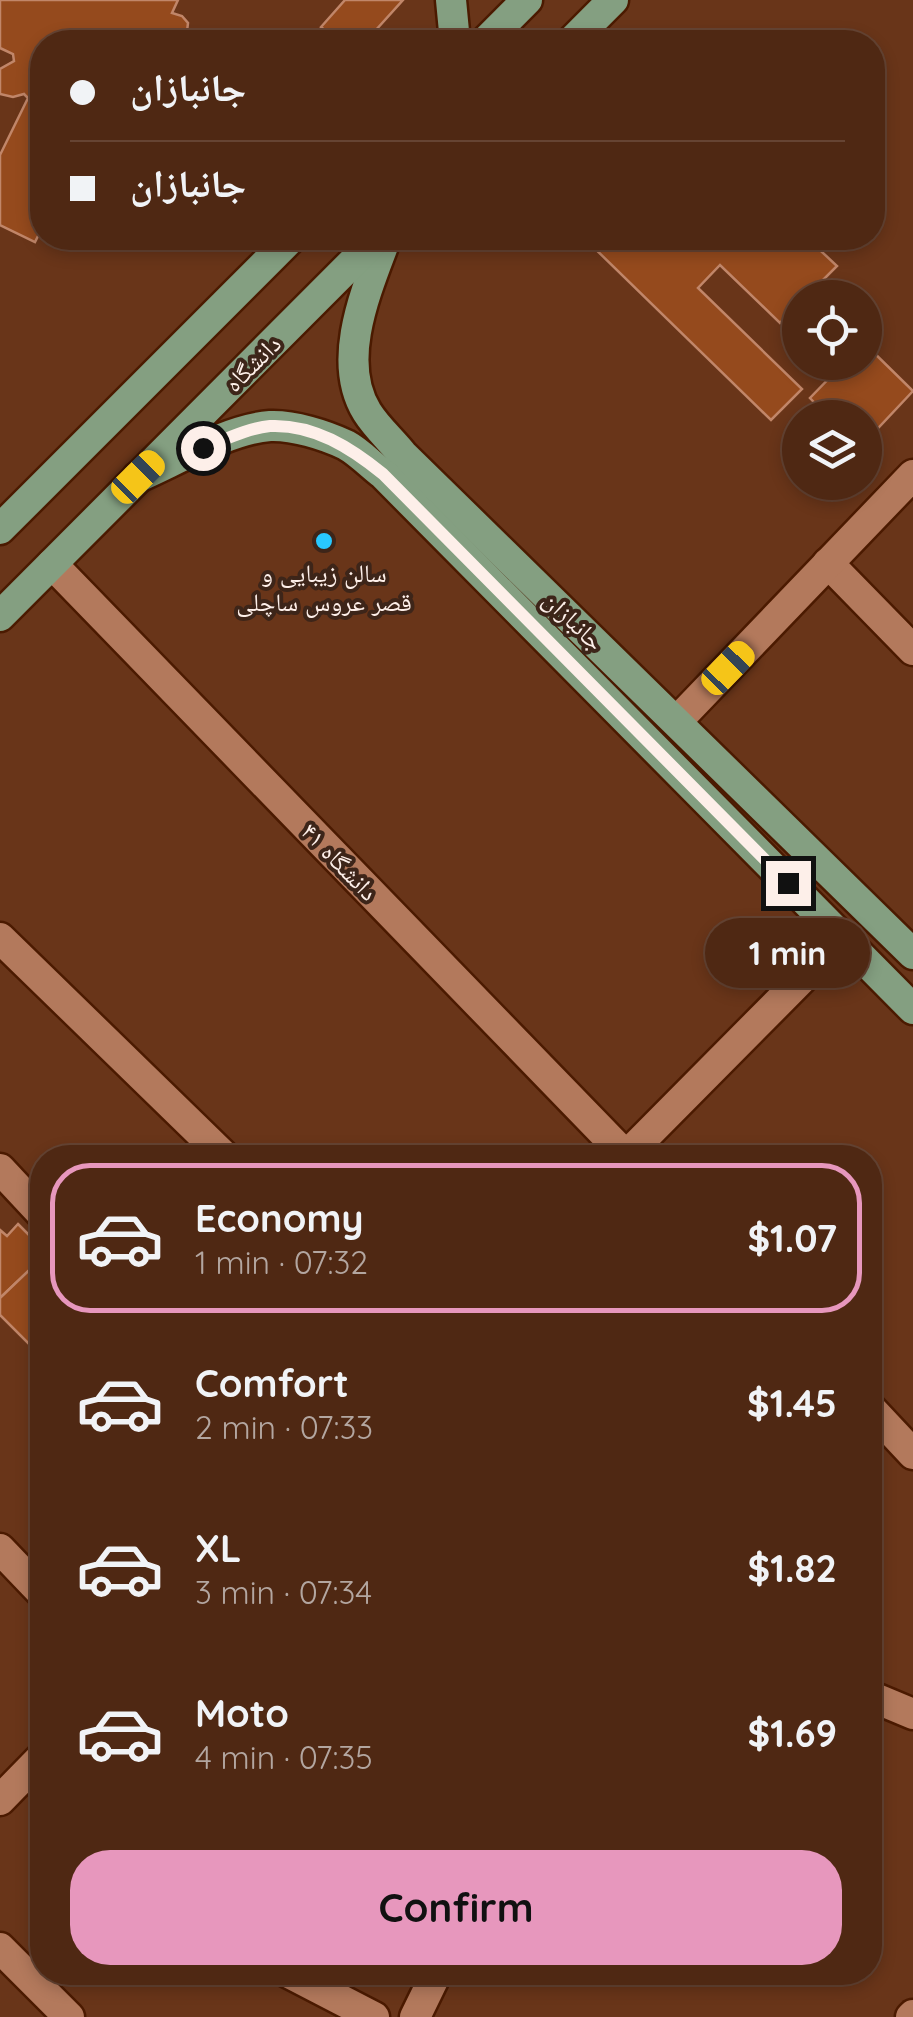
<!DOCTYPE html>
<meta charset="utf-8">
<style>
body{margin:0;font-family:Quicksand,"Noto Naskh Arabic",sans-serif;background:#593421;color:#f1f3f6;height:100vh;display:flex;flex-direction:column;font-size:38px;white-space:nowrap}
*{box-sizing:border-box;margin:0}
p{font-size:32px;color:#b3a6a0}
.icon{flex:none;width:55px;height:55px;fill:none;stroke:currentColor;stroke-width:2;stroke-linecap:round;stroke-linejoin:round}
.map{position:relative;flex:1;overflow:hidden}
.panel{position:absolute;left:30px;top:1145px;width:852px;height:840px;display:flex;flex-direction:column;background:#4f2813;border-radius:40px;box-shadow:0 5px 15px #0003,0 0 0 2px #643}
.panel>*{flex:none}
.top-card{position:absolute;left:30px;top:30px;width:855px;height:220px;border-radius:40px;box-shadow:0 5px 15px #0003,0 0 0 2px #643;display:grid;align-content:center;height:220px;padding:0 40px;background:#4f2813}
.tools{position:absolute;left:782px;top:280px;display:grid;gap:20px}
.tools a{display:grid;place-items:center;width:100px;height:100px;border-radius:50%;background:#4f2813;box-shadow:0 5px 15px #0003,0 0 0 2px #643;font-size:50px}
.end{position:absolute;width:45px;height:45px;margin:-22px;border:12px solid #fdefe9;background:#111;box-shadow:0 0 0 5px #111}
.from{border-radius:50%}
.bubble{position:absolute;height:70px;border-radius:35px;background:#4f2813;box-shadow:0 5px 15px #0003,0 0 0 2px #643;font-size:32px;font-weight:800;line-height:70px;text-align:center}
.car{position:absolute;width:30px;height:60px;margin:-30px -15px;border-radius:12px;box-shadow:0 0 8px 2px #0007;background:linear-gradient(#f5c518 24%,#345 0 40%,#f5c518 0 76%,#345 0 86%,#f5c518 0)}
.top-card b{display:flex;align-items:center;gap:35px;height:95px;font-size:38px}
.top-card b+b{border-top:2px solid #643}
.top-card i{width:25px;height:25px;background:#f1f3f6}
ul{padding:18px 0 0;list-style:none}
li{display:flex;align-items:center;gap:30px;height:150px;margin:0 20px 15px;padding:0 20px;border:5px solid transparent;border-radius:40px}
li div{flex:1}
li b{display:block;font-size:38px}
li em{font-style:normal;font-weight:800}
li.current{border-color:#e797bd}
li>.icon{width:90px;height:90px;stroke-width:1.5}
.cta{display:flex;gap:20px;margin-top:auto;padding:20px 40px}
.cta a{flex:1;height:115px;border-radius:40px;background:#e797bd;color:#111;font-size:40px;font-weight:800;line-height:115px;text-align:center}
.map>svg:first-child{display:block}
.building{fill:#954a1d;stroke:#c18669;stroke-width:2.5}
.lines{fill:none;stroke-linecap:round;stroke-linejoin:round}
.minor-casing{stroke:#4b1a00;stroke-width:35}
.major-casing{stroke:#4b1a00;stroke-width:35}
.minor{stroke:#b3795c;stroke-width:30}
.major{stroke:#849f81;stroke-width:30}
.route{stroke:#fdefe9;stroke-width:12}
.poi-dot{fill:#28c8ff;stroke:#3d2519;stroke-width:4}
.labels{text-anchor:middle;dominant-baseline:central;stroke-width:8;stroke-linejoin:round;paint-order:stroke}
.street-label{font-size:25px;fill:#fdefe9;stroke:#3d2519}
.poi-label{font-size:25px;fill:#fdefe9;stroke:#3d2519}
</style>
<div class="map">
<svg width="913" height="2017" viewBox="0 0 913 2017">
<rect width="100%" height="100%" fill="#693519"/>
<g class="building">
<polygon points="0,0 178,0 172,13 182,16 188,23 186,40 177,42 42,42 42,228 35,242 0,225 0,155 28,98 24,94 13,97 0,94 0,69 14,61 13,54 0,48"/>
<polygon points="345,0 403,0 365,42 339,42 321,27"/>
<polygon points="584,238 666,238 676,247 685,238 807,238 837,266 805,298 800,298 800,303 780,323 720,265 698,288 802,389 771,420"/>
<polygon points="865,344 913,391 865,442 865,418 829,418 810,398 845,362 865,362"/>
<polygon points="18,1224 42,1248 42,1258 0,1298 0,1230 7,1236"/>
<polygon points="42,1258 42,1335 31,1346 0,1315 0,1298"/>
</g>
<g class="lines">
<g class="minor-casing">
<g id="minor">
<polyline points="828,563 913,650"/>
<polyline points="52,564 628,1158"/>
<polyline points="677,721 913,475"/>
<polyline points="0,938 226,1158"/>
<polyline points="624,1158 842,938"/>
<polyline points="0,1169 42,1214"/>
<polyline points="870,1408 913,1454"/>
<polyline points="0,1549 42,1593"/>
<polyline points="870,1696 913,1714"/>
<polyline points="0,1800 42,1757"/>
<polyline points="0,1948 69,2017"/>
<polyline points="287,1972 374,2017"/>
<polyline points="415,2017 437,1972"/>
<polyline points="911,2017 913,2015"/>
</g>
</g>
<g class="major-casing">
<g id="major">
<polyline points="451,0 455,42"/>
<polyline points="485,42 527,0"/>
<polyline points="571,42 613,0"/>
<path d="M386,238C367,289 335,360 367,412C377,428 392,441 403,455L913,954"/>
<path d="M138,477C175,461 229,429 270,426C293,425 325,435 346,445C359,452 371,465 383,474L913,1009"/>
<polyline points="0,529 291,238"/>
<polyline points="0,616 377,238"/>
</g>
</g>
<use href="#minor" class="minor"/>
<use href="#major" class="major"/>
</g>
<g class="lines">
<path class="route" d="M203,448C224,440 248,428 270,426C314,424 351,448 383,474L788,883"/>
</g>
<circle class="poi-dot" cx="324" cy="541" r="10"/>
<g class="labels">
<g class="street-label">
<text transform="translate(252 363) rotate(-45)">دانشگاه</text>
<text transform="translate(574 620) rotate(44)">جانبازان</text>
<text transform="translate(340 861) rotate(46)">دانشگاه ۴۱</text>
</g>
<g class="poi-label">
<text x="324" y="572">سالن زیبایی و<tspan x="324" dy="29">قصر عروس ساچلی</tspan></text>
</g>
</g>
</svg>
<div class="tools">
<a><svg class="icon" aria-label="locate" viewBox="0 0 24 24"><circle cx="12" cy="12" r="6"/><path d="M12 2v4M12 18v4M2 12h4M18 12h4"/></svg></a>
<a><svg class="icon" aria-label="layers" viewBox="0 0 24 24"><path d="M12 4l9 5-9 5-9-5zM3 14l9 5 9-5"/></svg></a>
</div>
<i class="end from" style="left:203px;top:448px"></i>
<i class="end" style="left:788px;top:883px"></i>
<div class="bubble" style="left:705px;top:918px;width:165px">1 min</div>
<i class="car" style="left:138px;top:477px;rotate:45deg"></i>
<i class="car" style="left:728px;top:668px;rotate:44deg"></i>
<div class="top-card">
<b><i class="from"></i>جانبازان</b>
<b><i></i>جانبازان</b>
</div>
<section class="panel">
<ul>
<li class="current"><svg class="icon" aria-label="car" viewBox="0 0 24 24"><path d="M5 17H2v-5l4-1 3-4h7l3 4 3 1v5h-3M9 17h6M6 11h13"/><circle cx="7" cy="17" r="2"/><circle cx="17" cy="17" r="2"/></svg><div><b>Economy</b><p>1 min · 07:32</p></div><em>$1.07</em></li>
<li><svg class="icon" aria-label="car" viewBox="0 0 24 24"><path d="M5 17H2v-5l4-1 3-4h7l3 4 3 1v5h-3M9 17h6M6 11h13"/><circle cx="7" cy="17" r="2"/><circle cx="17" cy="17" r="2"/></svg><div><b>Comfort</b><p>2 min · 07:33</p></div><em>$1.45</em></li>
<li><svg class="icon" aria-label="car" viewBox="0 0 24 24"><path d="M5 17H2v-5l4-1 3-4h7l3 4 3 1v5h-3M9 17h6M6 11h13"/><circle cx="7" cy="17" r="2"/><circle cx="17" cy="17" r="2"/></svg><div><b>XL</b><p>3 min · 07:34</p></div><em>$1.82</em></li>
<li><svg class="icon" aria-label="car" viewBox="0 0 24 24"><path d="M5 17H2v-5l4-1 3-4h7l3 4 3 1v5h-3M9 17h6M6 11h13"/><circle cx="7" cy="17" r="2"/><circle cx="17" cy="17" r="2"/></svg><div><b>Moto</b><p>4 min · 07:35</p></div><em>$1.69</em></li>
</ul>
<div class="cta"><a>Confirm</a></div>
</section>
</div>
